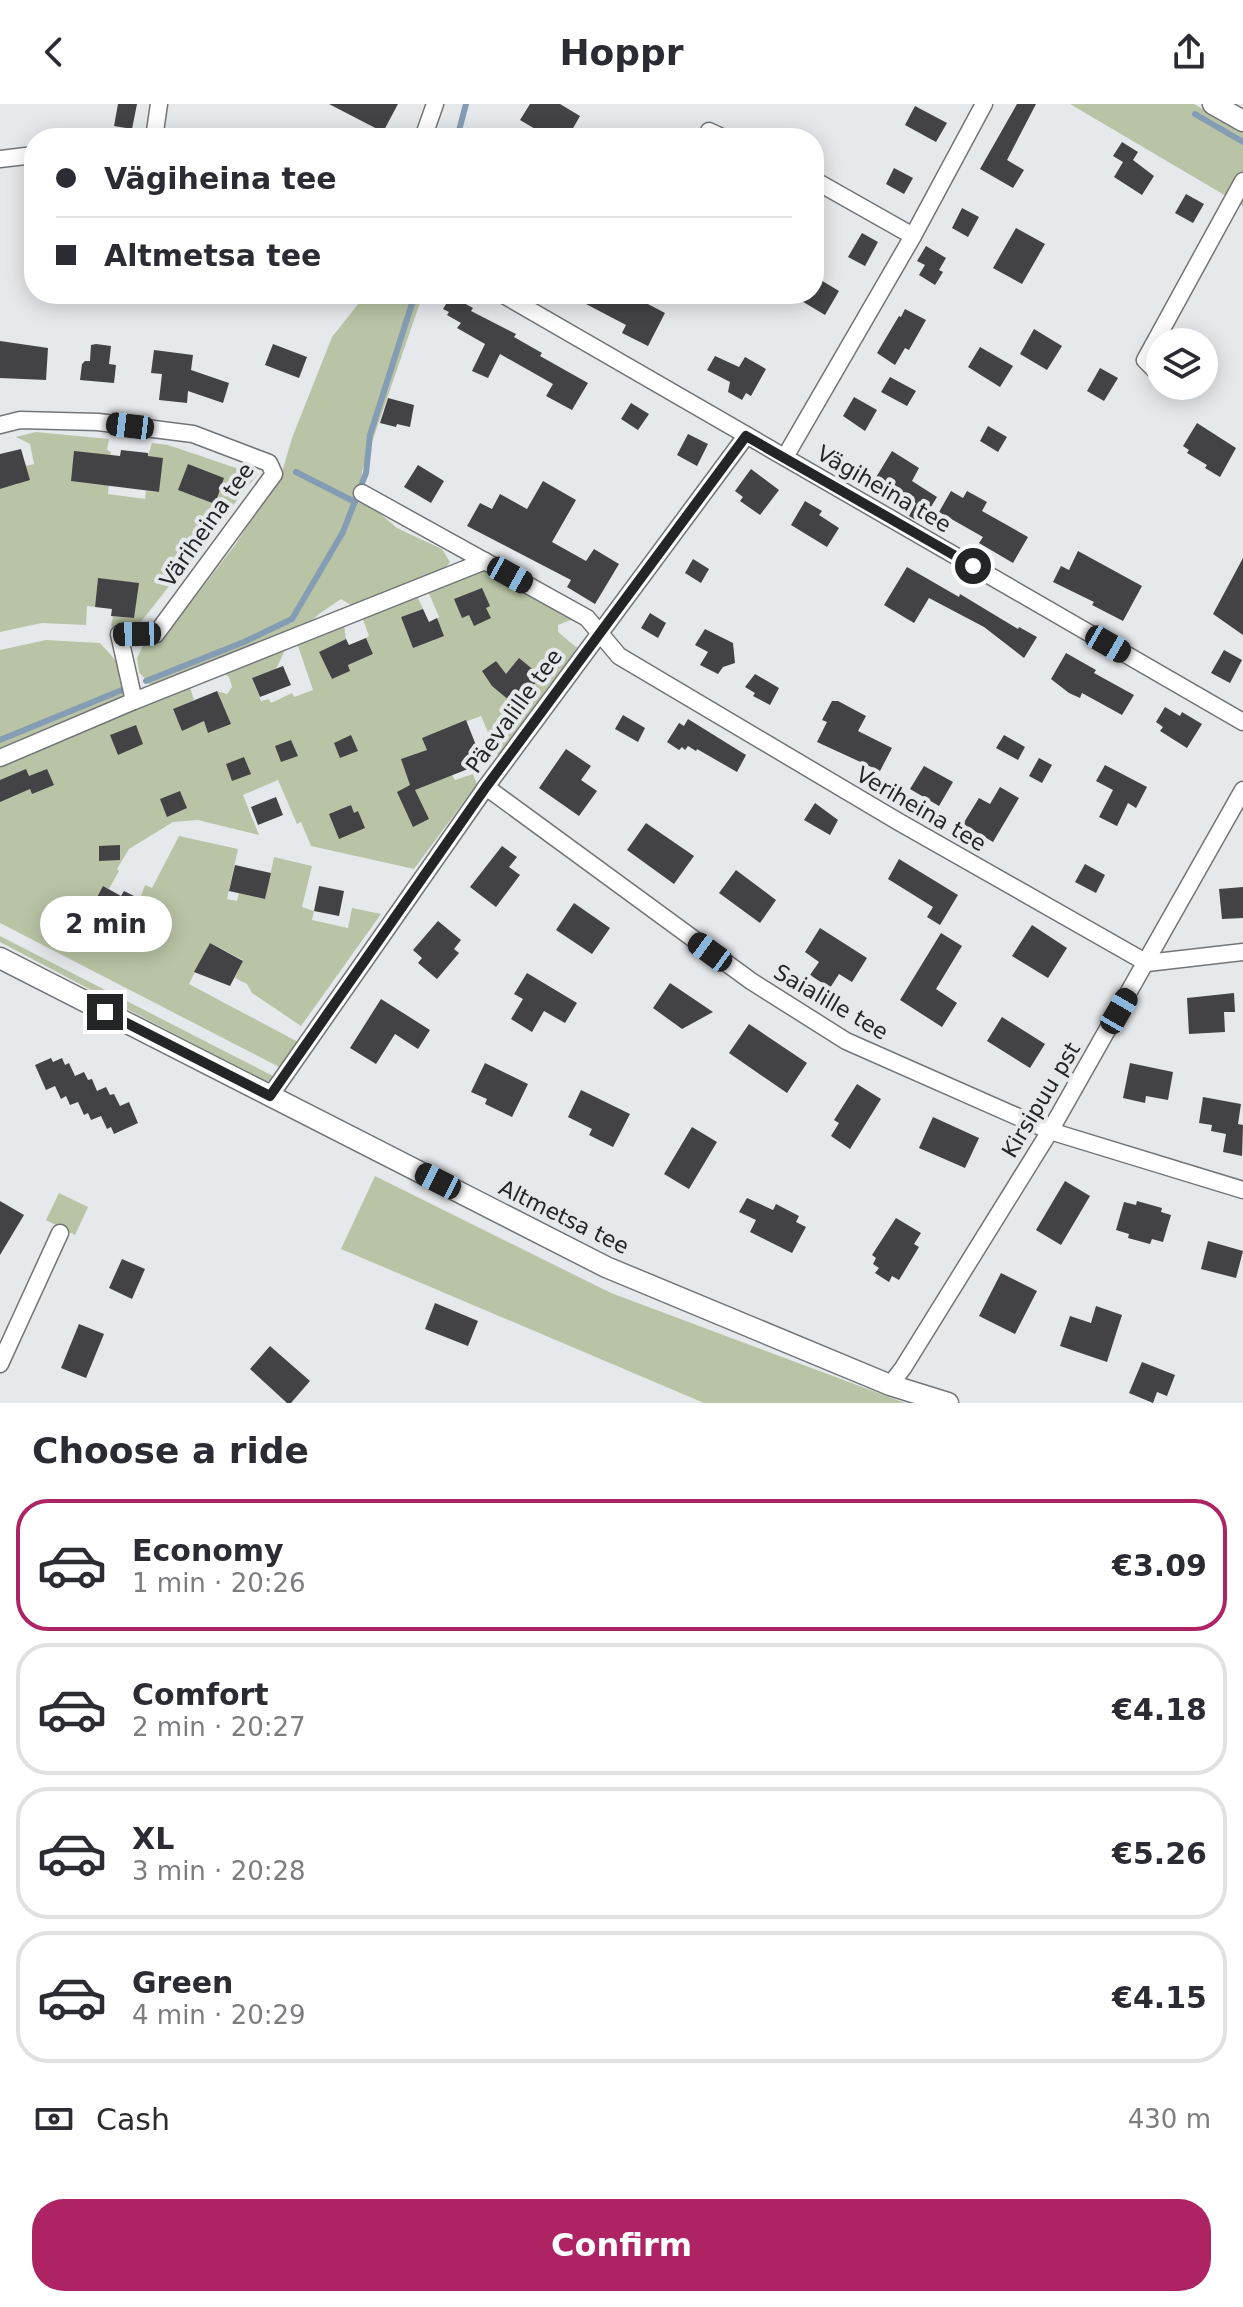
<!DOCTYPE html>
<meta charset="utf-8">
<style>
body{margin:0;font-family:"DejaVu Sans",sans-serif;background:#f2f2f3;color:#2b2b33;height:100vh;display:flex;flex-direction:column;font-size:30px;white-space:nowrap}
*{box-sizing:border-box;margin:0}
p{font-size:26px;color:#7c7c81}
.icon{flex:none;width:44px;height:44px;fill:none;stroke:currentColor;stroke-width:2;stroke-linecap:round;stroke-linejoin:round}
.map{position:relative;height:1299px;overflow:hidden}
.details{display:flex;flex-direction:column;background:#fff;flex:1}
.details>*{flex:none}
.banner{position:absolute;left:24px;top:24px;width:800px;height:176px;border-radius:32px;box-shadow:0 4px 20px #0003;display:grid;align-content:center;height:176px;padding:0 32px;background:#fff}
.buttons{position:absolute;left:1146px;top:224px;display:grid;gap:16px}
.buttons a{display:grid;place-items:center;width:72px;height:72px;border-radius:50%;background:#fff;box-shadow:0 4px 20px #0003;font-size:40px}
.end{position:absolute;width:36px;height:36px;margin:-18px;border:10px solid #242526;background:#fff;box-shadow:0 0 0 4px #fff}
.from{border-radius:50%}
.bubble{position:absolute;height:56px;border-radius:28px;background:#fff;box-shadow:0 4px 20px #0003;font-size:26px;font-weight:800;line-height:56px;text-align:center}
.car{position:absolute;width:24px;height:48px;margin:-24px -12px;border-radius:10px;box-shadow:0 0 6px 2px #0007;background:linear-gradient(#222 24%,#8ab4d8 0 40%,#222 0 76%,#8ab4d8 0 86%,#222 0)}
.banner b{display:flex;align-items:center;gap:28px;height:76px;font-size:30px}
.banner b+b{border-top:2px solid #e1e1e2}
.banner i{width:20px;height:20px;background:#2b2b33}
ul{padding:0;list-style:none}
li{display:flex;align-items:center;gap:24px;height:132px;margin:0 16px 12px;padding:0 16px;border:4px solid #e1e1e2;border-radius:32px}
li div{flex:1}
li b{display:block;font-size:30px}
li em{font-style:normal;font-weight:800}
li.current{border-color:#ad2364}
li>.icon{width:72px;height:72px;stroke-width:1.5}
h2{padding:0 32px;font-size:36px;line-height:96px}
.pay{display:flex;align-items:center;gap:20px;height:88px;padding:0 32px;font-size:30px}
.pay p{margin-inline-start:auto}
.primary-button{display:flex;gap:16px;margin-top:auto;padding:16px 32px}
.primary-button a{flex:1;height:92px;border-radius:32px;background:#ad2364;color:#fff;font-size:32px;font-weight:800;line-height:92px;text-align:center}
header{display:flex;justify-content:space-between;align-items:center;height:104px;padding:0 32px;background:#fff;font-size:36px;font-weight:800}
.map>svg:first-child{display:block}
.green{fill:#b9c4a6}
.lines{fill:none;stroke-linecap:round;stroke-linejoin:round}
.stream{stroke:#859db4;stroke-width:6}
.building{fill:#434245}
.minor-casing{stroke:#727578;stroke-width:19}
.tertiary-casing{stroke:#727578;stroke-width:23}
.minor{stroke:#fff;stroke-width:16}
.tertiary{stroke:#fff;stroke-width:20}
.route{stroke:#242526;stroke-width:10}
.labels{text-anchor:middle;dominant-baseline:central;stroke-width:8;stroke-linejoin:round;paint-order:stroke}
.street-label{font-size:22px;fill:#242526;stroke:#e6e9ec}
</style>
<header><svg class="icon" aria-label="back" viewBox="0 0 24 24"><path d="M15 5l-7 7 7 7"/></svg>Hoppr<svg class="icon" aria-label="share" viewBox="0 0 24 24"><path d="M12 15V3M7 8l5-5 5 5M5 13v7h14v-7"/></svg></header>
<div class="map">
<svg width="1243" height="1299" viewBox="0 0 1243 1299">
<rect width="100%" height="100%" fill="#e6e9ec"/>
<g class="green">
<polygon points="1070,0 1194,0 1243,28 1243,102"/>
<polygon points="387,190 423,190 362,367 366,398 397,424 442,445 450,458 445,465 354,503 341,495 319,510 307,521 166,578 150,581 139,568 137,554 143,542 168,528 235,441 282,368 292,334 332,233 359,199"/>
<polygon points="36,328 109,335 107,346 111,348 108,390 145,395 146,387 159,388 148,352 152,339 168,341 257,371 136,524 111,522 113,512 134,514 138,479 98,475 95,503 87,502 86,521 42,519 0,528 0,385 18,380 26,362 34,360 30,340 16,333"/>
<polygon points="484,464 573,515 558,521 558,528 576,543 583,544 500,656 481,612 423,634 439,676 452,671 455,676 473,670 477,680 414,765 311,742 301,718 297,720 278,676 243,691 259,731 198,716 173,718 129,745 117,765 119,767 109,785 103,782 89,810 113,823 122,807 133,813 145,781 152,784 179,732 238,745 227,795 237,797 239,789 265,795 274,753 312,762 302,803 314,807 312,816 348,824 352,804 381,810 301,922 252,889 247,880 235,874 243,856 210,839 189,880 300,939 283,965 0,819 0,663 190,583 194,596 173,606 182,626 204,617 209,629 230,620 217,587 227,590 232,583 229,573 223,569 286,544 276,565 252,574 261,597 269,595 271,599 292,589 294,593 313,586 297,539 344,521 346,535 320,548 332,575 350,567 348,561 373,550 366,534 369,532 362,513 417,492 423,505 401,513 413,543 439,513 428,487"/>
<path d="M46,536L100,539C117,558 137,574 117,601L0,650V546Z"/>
<polygon points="0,832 273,972 270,977 264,977 0,838"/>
<polygon points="375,1072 611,1189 905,1299 704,1299 341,1145"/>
<polygon points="59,1089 88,1103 75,1131 46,1116"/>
</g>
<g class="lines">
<g class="stream">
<polyline points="1195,10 1243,38"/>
<polyline points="457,34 466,0"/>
<polyline points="296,368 355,398"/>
<polyline points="146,577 244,538 292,515 343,428 366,369 370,331 415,190"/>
<polyline points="0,636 122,586"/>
</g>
</g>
<g class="building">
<polygon points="118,0 137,0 132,25 114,22"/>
<polygon points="329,0 398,0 383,28"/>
<polygon points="530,0 560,0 580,12 568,33 551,24 547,32 520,16"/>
<polygon points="1017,0 1036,0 1007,56 1024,66 1013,84 980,65"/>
<polygon points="915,2 947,19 936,38 905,21"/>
<polygon points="1122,38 1138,48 1133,56 1154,72 1142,91 1114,73 1123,58 1113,52"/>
<polygon points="894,64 913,74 904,90 886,80"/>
<polygon points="1186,90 1204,100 1193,119 1175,109"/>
<polygon points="962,104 979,113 968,133 952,124"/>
<polygon points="1016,124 1045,140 1022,180 993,164"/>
<polygon points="862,129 878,138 865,162 848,153"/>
<polygon points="926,142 946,154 939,166 943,168 935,181 919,171 925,161 917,157"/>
<polygon points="814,172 839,187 825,211 790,190 814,190"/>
<polygon points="567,190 629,190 665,209 648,242 622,229 626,221"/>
<polygon points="451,192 473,204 471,207 516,230 514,233 542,249 540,252 588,279 572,306 546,292 553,280 500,250 488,274 472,267 485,240 457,224 461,219 447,211 449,208 443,205"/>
<polygon points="905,205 926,216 909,246 905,244 895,261 877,249 899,212 901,213"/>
<polygon points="1034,225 1062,242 1047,266 1020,250"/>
<polygon points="0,237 48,244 46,276 0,274"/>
<polygon points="96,240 111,242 109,260 116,261 114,279 80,276 82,260 85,257 90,257 91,241"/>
<polygon points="273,240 307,253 299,274 265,261"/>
<polygon points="980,243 1013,262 1000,283 968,263"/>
<polygon points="154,246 193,251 191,266 229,279 223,299 188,287 187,299 159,296 162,270 151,269"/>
<polygon points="715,252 739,263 745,253 766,265 751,292 746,289 742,296 728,288 730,278 707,266"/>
<polygon points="1100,264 1118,274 1104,297 1087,287"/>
<polygon points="890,273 916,287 907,302 881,288"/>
<polygon points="854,293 877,306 865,327 843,312"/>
<polygon points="388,294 414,301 410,323 397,320 396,323 380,319"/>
<polygon points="631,299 649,310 638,326 621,315"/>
<polygon points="1197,319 1236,344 1220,373 1205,364 1207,361 1187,349 1189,346 1183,342"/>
<polygon points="988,322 1007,333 998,348 980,337"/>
<polygon points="688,330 708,340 697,362 677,351"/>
<polygon points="21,345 30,376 0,385 0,350"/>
<polygon points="121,346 148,349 148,352 163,354 159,388 71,377 74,347 120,352"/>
<polygon points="892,347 919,364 912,377 937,393 921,419 909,412 916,399 875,375"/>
<polygon points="188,360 224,374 215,400 178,386"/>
<polygon points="418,361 444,377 431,399 404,383"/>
<polygon points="751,365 779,386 760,411 740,397 743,393 735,387"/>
<polygon points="543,377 576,396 552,438 586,457 594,445 619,460 595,500 567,483 571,476 467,422 480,399 492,405 500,390 527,405"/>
<polygon points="951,387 963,394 967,387 987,398 982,407 1028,433 1013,459 979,439 983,433 939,408"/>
<polygon points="805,397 822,407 819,411 839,424 827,443 791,421"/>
<polygon points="1078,447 1142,482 1123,517 1092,501 1094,498 1053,478 1061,462 1069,466"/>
<polygon points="1243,454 1243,531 1213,510"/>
<polygon points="693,455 709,465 701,479 685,469"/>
<polygon points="907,463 959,493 960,490 1018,525 1019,523 1037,533 1024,554 984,523 929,494 914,519 884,501"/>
<polygon points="98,474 139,479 134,514 111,512 112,505 95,503"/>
<polygon points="482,484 490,502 486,504 491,514 474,522 469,511 462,514 454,495"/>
<polygon points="423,505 429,518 437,514 444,532 413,544 401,513"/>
<polygon points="650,509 666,519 658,534 641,524"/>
<polygon points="705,525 733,539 735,559 723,563 718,570 700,561 708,548 695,541"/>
<polygon points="366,534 373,550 348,561 350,567 332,575 319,548 346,535 349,541"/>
<polygon points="1224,546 1242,556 1230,579 1211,569"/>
<polygon points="1066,549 1096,566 1094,569 1134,591 1122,611 1082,589 1080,594 1069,589 1051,575"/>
<polygon points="519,554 541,572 516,602 492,582 482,567 496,557 506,570"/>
<polygon points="283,562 291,581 260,593 252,574"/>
<polygon points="755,570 779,584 770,601 753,592 755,589 745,583"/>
<polygon points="217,587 231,620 208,629 204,617 182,627 173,605"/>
<polygon points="832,597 838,597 866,612 858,627 892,644 880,667 817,638 827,618 822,616"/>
<polygon points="1165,603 1180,612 1182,608 1202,620 1187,644 1160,627 1163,623 1156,618"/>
<polygon points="623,611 645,624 638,638 615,625"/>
<polygon points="688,615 746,651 737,668 697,645 696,647 688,642 685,646 682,643 679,646 667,638 679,619 684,622"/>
<polygon points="466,616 483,659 415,686 429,715 413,723 397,688 410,681 401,655 427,646 422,634"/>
<polygon points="136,621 143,640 118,651 110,631"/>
<polygon points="351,631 358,647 340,654 334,639"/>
<polygon points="1004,631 1025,643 1018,656 996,644"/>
<polygon points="291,636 298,652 281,658 275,642"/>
<polygon points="566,645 591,662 581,676 597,687 579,712 539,684"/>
<polygon points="244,653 251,670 232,677 226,660"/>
<polygon points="1039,654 1052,661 1042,679 1029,672"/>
<polygon points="1105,661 1147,683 1136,704 1128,699 1117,722 1099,713 1113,686 1096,677"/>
<polygon points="924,662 953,678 939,702 910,685"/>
<polygon points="26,665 29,672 47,665 54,681 32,690 30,685 0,698 0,676"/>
<polygon points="1000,683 1019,694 993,738 963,720 979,694 990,700"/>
<polygon points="180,687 187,704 167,713 160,695"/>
<polygon points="276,693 283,711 258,721 251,703"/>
<polygon points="815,699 838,716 830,731 804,716"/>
<polygon points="351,701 354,709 358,707 365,724 339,735 329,710"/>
<polygon points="646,719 694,752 674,780 627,746"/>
<polygon points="120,741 120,756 99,757 99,742"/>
<polygon points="502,742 517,753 509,763 520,771 496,803 470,783"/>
<polygon points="899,755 958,791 940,821 927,813 933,803 888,775"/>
<polygon points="1085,760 1105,771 1096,789 1075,778"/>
<polygon points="235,761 271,769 265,795 229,787"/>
<polygon points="736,766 776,796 760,819 719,789"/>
<polygon points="103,782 121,792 124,787 142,796 133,813 122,807 113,823 88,810"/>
<polygon points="319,782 344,787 339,812 314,807"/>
<polygon points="1243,783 1243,814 1222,815 1219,785"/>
<polygon points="574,799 610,824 592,850 556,826"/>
<polygon points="438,817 461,836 454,845 459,849 437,875 418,859 422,854 413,846"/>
<polygon points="1032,821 1067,844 1048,874 1012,852"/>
<polygon points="820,824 867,854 852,878 839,870 830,884 810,871 819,858 805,848"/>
<polygon points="941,829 962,842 936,885 957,899 942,923 900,896"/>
<polygon points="210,839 243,857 230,882 194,868"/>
<polygon points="527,869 577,899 565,919 544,907 532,928 511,915 523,895 514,890"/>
<polygon points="670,879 713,908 682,925 653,904"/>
<polygon points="1234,889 1235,908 1224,908 1225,928 1189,930 1187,894"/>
<polygon points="381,895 430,926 418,945 395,930 376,960 350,944"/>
<polygon points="1002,913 1045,940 1030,964 987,937"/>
<polygon points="749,920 807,959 787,989 729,949"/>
<polygon points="51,954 53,958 62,954 65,961 69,959 75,972 84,968 88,976 92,975 97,987 106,983 110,991 114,990 120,1002 129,998 138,1019 114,1030 111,1023 107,1025 101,1012 91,1016 88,1009 84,1011 78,998 70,1001 66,992 61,995 55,982 46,986 35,961"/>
<polygon points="485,959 528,980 512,1013 485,1000 487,995 471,988"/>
<polygon points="1130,959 1173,968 1168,996 1146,992 1145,999 1123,994"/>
<polygon points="857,980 881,995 850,1045 831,1032 839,1019 834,1016"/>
<polygon points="581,986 630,1010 613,1043 589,1031 592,1025 568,1013"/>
<polygon points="1203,993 1241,1000 1238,1020 1243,1021 1242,1052 1223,1048 1226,1030 1211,1027 1212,1021 1199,1019"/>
<polygon points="933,1013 979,1034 965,1064 919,1044"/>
<polygon points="692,1023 717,1038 689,1085 664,1070"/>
<polygon points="1065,1077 1090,1092 1061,1141 1036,1126"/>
<polygon points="747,1094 773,1106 776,1100 799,1112 796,1118 806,1123 792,1149 750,1128 756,1116 739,1108"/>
<polygon points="0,1097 24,1111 0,1151"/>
<polygon points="1137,1097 1162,1104 1161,1108 1171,1111 1163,1138 1152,1135 1150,1140 1128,1134 1129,1130 1116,1126 1124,1098 1136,1101"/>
<polygon points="896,1114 921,1129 914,1140 919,1143 899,1176 892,1172 889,1178 875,1169 879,1164 873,1160 876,1154 872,1151"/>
<polygon points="1208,1137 1243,1147 1236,1174 1201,1165"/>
<polygon points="122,1155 145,1165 132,1195 109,1184"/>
<polygon points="1001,1169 1037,1187 1015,1230 979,1212"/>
<polygon points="435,1199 478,1217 468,1242 425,1225"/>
<polygon points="1096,1202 1122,1211 1107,1258 1060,1242 1070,1212 1091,1219"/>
<polygon points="79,1220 104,1230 86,1274 61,1264"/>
<polygon points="270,1242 310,1277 291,1299 287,1299 250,1265"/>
<polygon points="1142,1258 1175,1271 1167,1292 1157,1288 1153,1299 1129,1289"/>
</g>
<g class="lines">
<g class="minor-casing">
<g id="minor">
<polyline points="709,27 724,34"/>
<polyline points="154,34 159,0"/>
<polyline points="423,34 435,0"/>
<polyline points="0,55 34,51"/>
<polyline points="814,76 913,132"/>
<polyline points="502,190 1243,618"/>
<polyline points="1160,271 1145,256 1243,77"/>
<polyline points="0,321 20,316 98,318 193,330 269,359 274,370 156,530 119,530 134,597"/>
<polyline points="785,353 913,132 984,0"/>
<polyline points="362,389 587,514 619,552 899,718 1147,859 1243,848"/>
<polyline points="0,654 134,597 485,457"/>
<polyline points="486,683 751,877 846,937 1050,1027 1243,1086"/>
<polyline points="270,992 486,683 746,332"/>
<polyline points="0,1260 60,1129"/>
<polyline points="890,1281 903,1264 1050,1027 1243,686"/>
</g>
</g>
<g class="tertiary-casing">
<g id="tertiary">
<polyline points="1213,0 1243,17"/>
<polyline points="0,854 606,1163 890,1281 948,1299"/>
</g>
</g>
<use href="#minor" class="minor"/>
<use href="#tertiary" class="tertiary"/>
</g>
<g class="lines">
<polyline class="route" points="105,908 270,992 486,683 746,332 973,462"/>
</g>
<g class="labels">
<g class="street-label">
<text transform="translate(884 385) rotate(30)">Vägiheina tee</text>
<text transform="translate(207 421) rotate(-55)">Väriheina tee</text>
<text transform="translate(514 607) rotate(-54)">Päevalille tee</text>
<text transform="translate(921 705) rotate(30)">Veriheina tee</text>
<text transform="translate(831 898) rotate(30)">Saialille tee</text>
<text transform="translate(1041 996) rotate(-59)">Kirsipuu pst</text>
<text transform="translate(564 1113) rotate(26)">Altmetsa tee</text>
</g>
</g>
</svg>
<div class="buttons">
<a><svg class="icon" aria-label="layers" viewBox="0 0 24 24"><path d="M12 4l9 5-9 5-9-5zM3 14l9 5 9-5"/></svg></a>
</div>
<i class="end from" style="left:973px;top:462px"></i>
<i class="end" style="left:105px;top:908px"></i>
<div class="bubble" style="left:40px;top:792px;width:132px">2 min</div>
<i class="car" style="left:130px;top:322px;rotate:277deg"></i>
<i class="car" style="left:510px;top:471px;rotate:119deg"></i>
<i class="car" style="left:137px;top:530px;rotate:269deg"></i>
<i class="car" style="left:1108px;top:540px;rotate:120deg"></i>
<i class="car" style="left:710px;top:848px;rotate:306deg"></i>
<i class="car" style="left:1119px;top:907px;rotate:30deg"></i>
<i class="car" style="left:438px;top:1077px;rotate:297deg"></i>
<div class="banner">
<b><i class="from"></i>Vägiheina tee</b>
<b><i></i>Altmetsa tee</b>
</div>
</div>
<section class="details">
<h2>Choose a ride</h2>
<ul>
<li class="current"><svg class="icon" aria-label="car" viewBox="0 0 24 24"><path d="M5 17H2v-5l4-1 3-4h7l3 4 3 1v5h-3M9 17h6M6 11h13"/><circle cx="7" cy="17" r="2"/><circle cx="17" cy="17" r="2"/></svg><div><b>Economy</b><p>1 min · 20:26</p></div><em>€3.09</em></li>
<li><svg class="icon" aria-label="car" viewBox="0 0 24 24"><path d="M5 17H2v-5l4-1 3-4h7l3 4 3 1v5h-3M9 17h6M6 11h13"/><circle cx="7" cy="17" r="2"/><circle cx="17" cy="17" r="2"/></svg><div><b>Comfort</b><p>2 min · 20:27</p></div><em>€4.18</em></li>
<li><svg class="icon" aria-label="car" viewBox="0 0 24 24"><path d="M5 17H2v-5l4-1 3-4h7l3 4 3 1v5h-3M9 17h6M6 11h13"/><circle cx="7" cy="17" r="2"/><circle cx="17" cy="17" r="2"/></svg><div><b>XL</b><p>3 min · 20:28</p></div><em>€5.26</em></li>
<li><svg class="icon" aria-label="car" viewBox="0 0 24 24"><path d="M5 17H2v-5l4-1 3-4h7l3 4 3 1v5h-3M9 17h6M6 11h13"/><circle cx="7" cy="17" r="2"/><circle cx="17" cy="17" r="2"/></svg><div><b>Green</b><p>4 min · 20:29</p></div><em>€4.15</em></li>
</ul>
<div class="pay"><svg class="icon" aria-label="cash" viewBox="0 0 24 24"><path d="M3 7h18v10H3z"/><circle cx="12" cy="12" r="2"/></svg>Cash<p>430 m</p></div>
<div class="primary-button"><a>Confirm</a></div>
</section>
